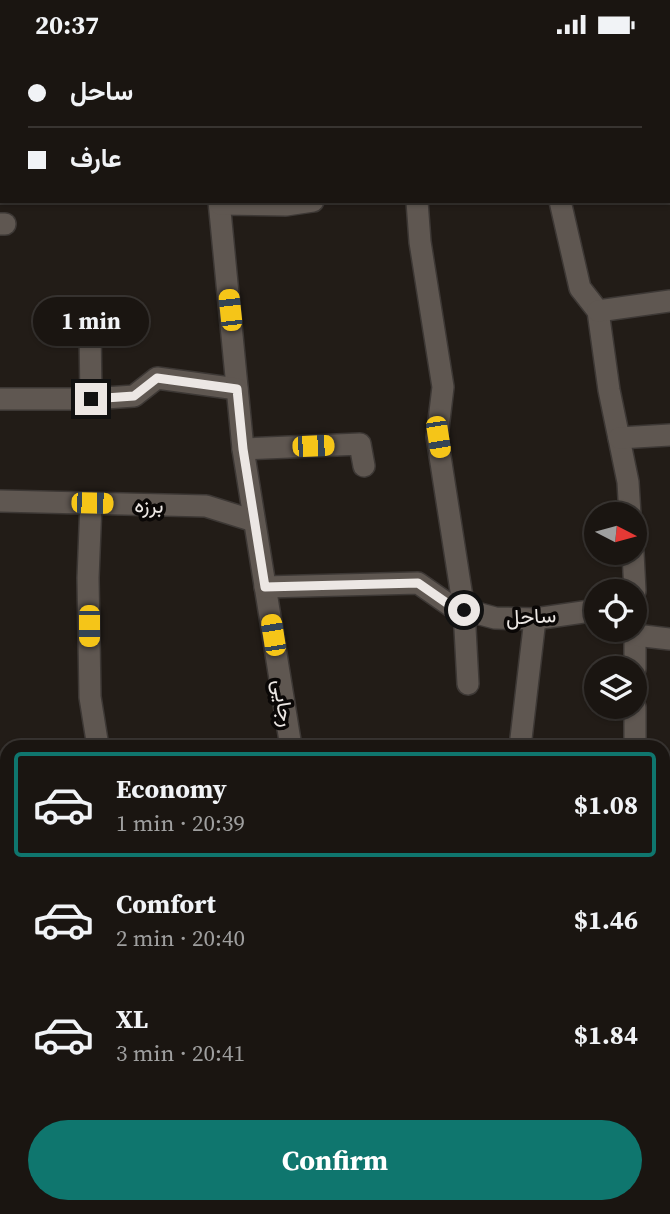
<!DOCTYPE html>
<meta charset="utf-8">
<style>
body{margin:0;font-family:"Source Serif 4",Vazirmatn,serif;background:#231e1a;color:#f1f3f6;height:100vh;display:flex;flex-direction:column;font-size:26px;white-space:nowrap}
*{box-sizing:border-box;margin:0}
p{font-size:23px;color:#9f9f9f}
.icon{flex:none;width:38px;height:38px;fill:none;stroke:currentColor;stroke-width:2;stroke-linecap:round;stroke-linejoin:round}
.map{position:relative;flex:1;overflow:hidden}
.drawer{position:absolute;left:0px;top:691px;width:670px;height:474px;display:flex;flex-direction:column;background:#1a1511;border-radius:21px 21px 0 0;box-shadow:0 2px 5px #0004,0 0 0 2px #383431}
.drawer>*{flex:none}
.hud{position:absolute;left:0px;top:0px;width:670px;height:154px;box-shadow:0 2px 5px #0004,0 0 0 2px #383431;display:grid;align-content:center;height:154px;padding:0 28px;background:#1a1511}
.needle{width:46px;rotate:96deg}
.buttons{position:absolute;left:584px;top:453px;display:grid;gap:14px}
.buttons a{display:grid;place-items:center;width:63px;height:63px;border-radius:50%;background:#1a1511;box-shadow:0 2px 5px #0004,0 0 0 2px #383431;font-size:35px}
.end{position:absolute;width:32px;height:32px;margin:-16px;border:9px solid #ece7e4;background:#111;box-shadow:0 0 0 4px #111}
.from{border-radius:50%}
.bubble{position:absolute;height:49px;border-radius:24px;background:#1a1511;box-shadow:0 2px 5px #0004,0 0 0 2px #383431;font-size:23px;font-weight:700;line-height:49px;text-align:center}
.car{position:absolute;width:21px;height:42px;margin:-21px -10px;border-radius:9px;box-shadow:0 0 5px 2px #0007;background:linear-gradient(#f5c518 24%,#345 0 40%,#f5c518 0 76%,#345 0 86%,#f5c518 0)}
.hud b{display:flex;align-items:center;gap:24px;height:66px;font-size:26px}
.hud b+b{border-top:2px solid #383431}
.hud i{width:18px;height:18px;background:#f1f3f6}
ul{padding:12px 0 0;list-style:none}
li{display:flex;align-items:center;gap:21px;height:105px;margin:0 14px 10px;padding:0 14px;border:4px solid transparent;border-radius:7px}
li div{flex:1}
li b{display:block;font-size:26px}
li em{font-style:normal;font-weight:700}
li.on{border-color:#0f766e}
li>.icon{width:63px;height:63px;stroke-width:1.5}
.button{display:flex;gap:14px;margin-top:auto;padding:14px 28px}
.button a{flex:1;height:80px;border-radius:42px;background:#0f766e;color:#fff;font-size:28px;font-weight:700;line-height:80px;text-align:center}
.status{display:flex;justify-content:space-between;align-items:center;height:49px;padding:0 35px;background:#1a1511;direction:ltr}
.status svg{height:19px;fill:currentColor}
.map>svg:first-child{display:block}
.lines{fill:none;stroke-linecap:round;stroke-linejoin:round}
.minor-casing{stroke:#3d3835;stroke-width:24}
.minor{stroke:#5f5751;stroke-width:21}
.route{stroke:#ece7e4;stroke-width:9}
.labels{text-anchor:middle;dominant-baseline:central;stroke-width:7;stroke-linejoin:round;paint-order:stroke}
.street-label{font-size:21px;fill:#ece7e4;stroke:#0a0706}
</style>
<div class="status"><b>20:37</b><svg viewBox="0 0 49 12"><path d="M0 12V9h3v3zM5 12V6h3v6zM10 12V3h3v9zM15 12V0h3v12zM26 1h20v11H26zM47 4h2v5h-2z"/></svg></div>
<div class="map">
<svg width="670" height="1165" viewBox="0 0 670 1165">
<rect width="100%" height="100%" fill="#221c17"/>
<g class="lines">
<g class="minor-casing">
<g id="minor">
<polyline points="201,0 202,2"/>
<polyline points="402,0 402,2"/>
<polyline points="538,0 538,2"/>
<polyline points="219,152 243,400 291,698"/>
<polyline points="417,152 420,193 443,338 437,388 464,561 468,635"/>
<polyline points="560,152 580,239 598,262 609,341 628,433 630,466"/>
<polyline points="220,155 286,156 313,152"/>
<polyline points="0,175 5,175"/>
<polyline points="598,262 670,252"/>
<polyline points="90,279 91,350"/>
<polyline points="0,350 91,350 134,347 157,329 237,340"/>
<polyline points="619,389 670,386"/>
<polyline points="243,400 360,395 364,417"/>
<polyline points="0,452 206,457 254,472"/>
<polyline points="91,454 88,529 90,648 98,698"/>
<polyline points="633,504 635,542"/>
<polyline points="265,538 418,534 451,557 495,569 535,570 597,561"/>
<polyline points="635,581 635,620"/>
<polyline points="635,586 670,590"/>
<polyline points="635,658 635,698"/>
<polyline points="520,698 535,570"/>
<polyline points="663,849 670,850"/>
<polyline points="0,989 7,988"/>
<polyline points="663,1091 670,1091"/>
<polyline points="0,1120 7,1138"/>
<polyline points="182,1158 183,1165"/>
<polyline points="378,1158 379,1165"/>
<polyline points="7,1165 7,1158"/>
</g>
</g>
<use href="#minor" class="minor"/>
</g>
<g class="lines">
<polyline class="route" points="91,350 134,347 157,329 237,340 243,400 265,538 418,534 451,557 464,561"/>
</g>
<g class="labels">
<g class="street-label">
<text transform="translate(149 456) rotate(1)">برزه</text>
<text transform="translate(531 567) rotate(-3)">ساحل</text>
<text transform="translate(284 654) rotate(81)">رجایی</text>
</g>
</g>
</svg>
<div class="buttons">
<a><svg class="needle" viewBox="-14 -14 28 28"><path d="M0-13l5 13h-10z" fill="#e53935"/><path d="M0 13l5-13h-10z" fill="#9f9f9f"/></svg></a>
<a><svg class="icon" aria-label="locate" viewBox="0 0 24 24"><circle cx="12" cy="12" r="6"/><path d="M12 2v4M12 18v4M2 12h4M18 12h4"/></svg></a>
<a><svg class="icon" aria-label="layers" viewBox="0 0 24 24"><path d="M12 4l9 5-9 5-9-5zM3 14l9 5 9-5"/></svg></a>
</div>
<i class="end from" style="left:464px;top:561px"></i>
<i class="end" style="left:91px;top:350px"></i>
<div class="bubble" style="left:33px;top:248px;width:116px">1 min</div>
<i class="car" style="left:230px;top:261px;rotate:354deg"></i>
<i class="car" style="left:438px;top:388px;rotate:171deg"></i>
<i class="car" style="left:313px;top:397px;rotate:88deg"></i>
<i class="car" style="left:92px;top:454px;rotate:91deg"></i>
<i class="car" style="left:89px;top:577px;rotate:180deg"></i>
<i class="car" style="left:273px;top:586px;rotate:351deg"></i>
<div class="hud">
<b><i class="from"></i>ساحل</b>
<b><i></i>عارف</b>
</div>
<section class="drawer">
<ul>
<li class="on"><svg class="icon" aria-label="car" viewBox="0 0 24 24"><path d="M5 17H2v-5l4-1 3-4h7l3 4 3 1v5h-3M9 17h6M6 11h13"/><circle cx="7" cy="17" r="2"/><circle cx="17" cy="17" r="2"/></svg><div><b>Economy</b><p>1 min · 20:39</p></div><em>$1.08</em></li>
<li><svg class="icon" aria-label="car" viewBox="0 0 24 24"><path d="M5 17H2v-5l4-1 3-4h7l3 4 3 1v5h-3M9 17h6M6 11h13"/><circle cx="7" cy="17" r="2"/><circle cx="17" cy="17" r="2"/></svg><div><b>Comfort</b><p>2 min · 20:40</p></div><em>$1.46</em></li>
<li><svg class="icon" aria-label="car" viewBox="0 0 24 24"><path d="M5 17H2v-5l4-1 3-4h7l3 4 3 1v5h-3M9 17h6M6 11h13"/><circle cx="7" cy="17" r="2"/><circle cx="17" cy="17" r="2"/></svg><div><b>XL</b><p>3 min · 20:41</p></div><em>$1.84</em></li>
</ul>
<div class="button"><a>Confirm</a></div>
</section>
</div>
